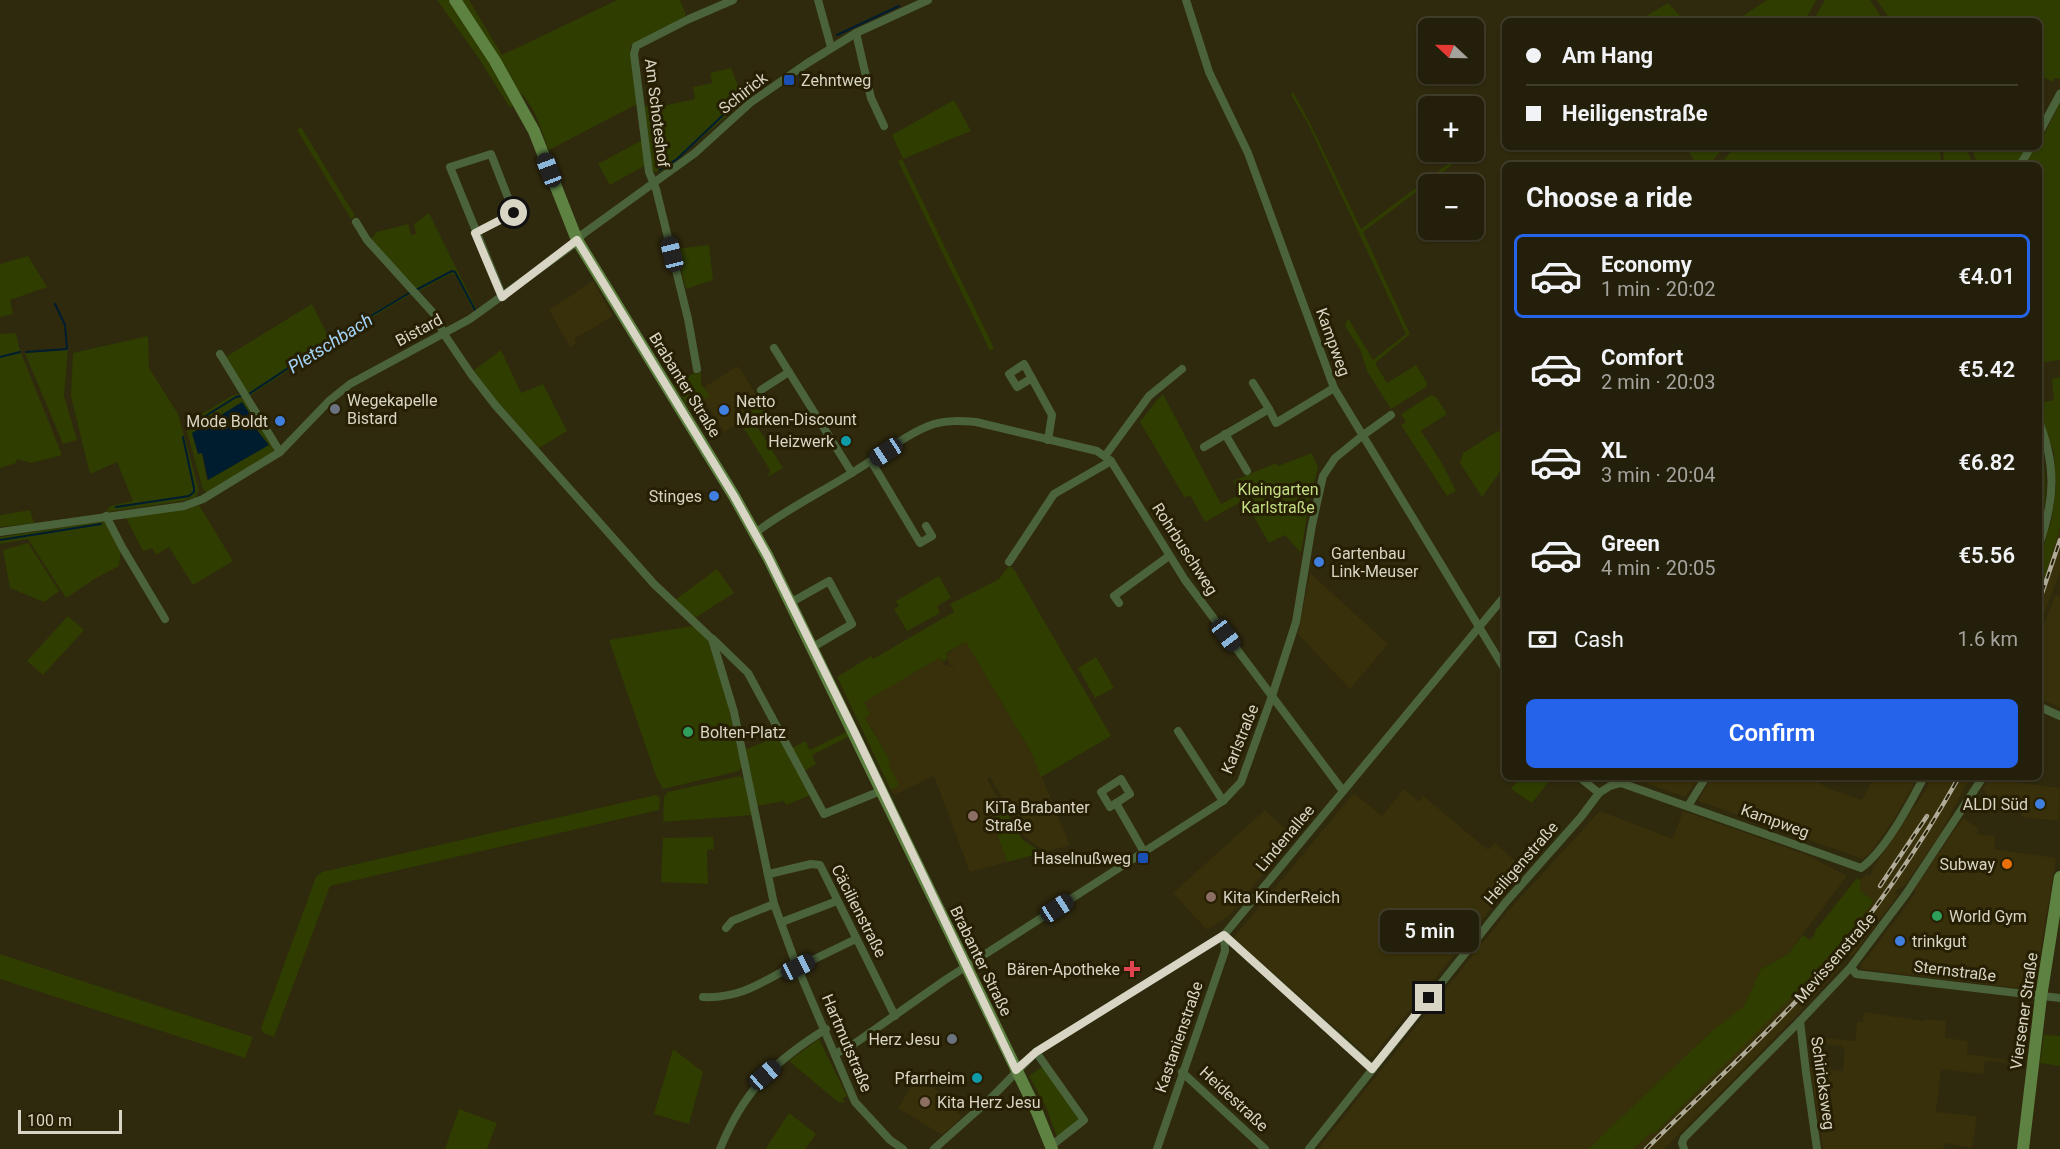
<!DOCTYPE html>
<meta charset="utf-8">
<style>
body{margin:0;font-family:Roboto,sans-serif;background:#2b2713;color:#f1f3f6;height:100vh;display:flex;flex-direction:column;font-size:22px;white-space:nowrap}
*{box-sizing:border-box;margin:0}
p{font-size:20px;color:#a3a29c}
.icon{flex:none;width:33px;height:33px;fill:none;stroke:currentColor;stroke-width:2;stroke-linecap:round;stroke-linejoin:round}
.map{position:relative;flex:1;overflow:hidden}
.panel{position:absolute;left:1502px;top:162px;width:540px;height:618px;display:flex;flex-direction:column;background:#231f0a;border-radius:9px;box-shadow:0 2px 4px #0004,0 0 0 2px #403d2b}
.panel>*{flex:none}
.top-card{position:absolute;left:1502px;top:18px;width:540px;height:132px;border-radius:9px;box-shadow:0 2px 4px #0004,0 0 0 2px #403d2b;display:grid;align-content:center;height:132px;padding:0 24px;background:#231f0a}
.needle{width:39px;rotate:292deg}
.tools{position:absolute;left:1418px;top:18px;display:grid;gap:12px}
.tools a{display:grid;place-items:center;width:66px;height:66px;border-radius:9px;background:#231f0a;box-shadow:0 2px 4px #0004,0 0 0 2px #403d2b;font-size:30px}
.scale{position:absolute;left:18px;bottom:15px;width:104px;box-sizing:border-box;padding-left:6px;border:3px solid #d8d5c5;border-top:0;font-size:16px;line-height:21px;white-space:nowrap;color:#d8d5c5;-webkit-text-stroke:4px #261f03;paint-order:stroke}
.end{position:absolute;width:27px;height:27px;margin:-14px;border:8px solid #d8d5c5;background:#111;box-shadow:0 0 0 3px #111}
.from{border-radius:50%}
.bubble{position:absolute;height:42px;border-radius:9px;background:#231f0a;box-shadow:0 2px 4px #0004,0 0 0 2px #403d2b;font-size:20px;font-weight:600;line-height:42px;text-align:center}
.car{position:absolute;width:18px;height:36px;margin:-18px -9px;border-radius:8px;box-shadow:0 0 4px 2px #0007;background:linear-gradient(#222 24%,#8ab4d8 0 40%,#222 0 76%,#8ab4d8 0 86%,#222 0)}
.top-card b{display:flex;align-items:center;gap:21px;height:57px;font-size:22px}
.top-card b+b{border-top:2px solid #403d2b}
.top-card i{width:15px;height:15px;background:#f1f3f6}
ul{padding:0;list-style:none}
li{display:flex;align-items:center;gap:18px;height:84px;margin:0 12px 9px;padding:0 12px;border:3px solid transparent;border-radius:9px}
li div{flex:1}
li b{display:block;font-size:22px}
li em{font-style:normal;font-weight:600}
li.active{border-color:#2563eb}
li>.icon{width:54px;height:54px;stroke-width:1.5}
h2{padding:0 24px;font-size:27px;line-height:72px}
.pay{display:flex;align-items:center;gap:15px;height:66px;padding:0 24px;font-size:22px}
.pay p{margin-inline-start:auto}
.primary-button{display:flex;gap:12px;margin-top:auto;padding:12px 24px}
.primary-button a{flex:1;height:69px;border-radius:9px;background:#2563eb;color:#fff;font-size:24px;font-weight:600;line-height:69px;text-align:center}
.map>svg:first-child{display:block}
.built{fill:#38300a}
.green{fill:#2f3d00;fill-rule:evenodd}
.water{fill:#001d30}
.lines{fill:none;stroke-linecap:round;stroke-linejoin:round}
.stream{stroke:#001d30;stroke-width:2}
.minor{stroke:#4b633b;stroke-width:8}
.secondary{stroke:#5d8242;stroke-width:12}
.rail-casing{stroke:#afab98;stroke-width:4.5}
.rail{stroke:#261f03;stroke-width:2;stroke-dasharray:7;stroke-linecap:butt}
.route{stroke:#d8d5c5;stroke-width:8}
.transit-dot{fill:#1a4fb4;stroke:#261f03;stroke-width:2}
.worship-dot{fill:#6b7280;stroke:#261f03;stroke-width:2}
.shop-dot{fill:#3f7fe0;stroke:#261f03;stroke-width:2}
.culture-dot{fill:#0f9aa8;stroke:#261f03;stroke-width:2}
.leisure-dot{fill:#2e9e5b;stroke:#261f03;stroke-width:2}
.education-dot{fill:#8d6e63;stroke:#261f03;stroke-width:2}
.food-dot{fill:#e8710a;stroke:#261f03;stroke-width:2}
.health-dot{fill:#e0444e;stroke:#261f03;stroke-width:2}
.labels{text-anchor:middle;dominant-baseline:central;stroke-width:6;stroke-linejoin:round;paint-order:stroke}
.poi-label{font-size:16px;fill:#d8d5c5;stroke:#261f03;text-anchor:start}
.street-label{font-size:16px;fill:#d8d5c5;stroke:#261f03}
.park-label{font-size:16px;fill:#c3dd84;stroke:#261f03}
.water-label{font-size:18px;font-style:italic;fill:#a3d4f8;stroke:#261f03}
</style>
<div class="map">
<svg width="2060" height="1149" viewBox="0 0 2060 1149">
<rect width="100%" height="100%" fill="#2f290d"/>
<g class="built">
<polygon points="593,281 613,316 574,339 576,343 570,347 549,310"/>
<polygon points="738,366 760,401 738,415 742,421 724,432 704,400 709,396 704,387"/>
<polygon points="2060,528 2060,572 2039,627 2039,596"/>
<polygon points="1310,573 1388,644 1350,689 1298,634"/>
<polygon points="2056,594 2060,597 2060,708 2039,698 2038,638"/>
<polygon points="966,642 1032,754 1070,845 1046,852 1025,837 990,777 987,779 1004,808 992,820 1007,862 970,872 934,776 894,795 891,790 897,787 888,764 891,762 865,717 863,702 939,658 943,661 944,665 956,668 949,664 946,654"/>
<polygon points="1629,777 1695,777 1697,780 1685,797"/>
<polygon points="1712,777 1808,777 1830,789 1862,800 1874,777 1916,777 1917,779 1893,821 1871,852 1863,859 1698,801"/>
<polygon points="1932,777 1970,777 1939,836 1905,885 1896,891 1895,893 1898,895 1852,956 1848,954 1839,969 1800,1012 1664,1149 1633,1149 1651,1132 1657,1132 1791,997 1851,932 1874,901 1859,891 1860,880 1867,874 1870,876 1874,866 1925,791"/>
<polygon points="1989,779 2060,788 2059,821 2022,817 2022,813 1995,809 1994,813 1985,812 1987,791 1982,790"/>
<polygon points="1404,789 1419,802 1423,796 1488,850 1495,843 1525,870 1498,900 1371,1059 1233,938 1354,793 1382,816"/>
<polygon points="1265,810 1294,837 1229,916 1207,930 1173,893"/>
<polygon points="1600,811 1673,839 1683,811 1805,854 1847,876 1788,954 1761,969 1744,1006 1713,1030 1588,1149 1318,1149 1508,911"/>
<polygon points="1963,818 1978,828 1977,834 1995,836 1994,849 2056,858 2034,990 1862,969 1861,965 1900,914 1915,893 1916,886"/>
<polygon points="1864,1012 1922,1021 1929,1019 1946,1021 1945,1038 1968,1041 1967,1054 2007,1060 2006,1063 1985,1061 1983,1074 1941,1069 1936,1112 1977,1116 1972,1148 1945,1143 1943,1149 1823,1149 1810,1067 1843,1071 1845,1051 1841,1046 1812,1043 1813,1037 1855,1041 1857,1022 1863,1022"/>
<polygon points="919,1077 934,1087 962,1117 942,1135 898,1108 915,1080"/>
</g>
<g class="green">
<path d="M437,0H448C472,34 494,69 513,106L510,108L478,57Z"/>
<path d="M460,0H469L502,55L617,0H680L686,14L683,19L630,46L637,104L549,150C541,131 536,107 520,93Z"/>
<polygon points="1767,0 1816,0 1805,21 1735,21"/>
<polygon points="1825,0 1870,0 1884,21 1813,21"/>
<polygon points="1877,0 2060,0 2060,79 2054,78 2053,82 2039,75 2038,21 1891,21"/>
<polygon points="1668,3 1685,21 1638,21"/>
<polygon points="731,68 744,101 676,160 660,172 659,170 656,172 652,170 643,107 661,103 662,106 695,99 693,87 712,83 710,73"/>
<polygon points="1293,92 1309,121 1361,229 1464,152 1469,152 1363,232 1410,334 1375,363 1387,383 1416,365 1427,383 1426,387 1391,409 1367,371 1360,349 1345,326 1348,318 1373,360 1406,334 1307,122 1291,95"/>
<polygon points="954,100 971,131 903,159 892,135"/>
<polygon points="2060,103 2060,360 2039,363 2038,165 2023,165 2036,147 2038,147"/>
<polygon points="301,127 355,216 351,219 297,130"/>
<polygon points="642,140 646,165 610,185 598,164"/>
<polygon points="1687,147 1721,147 1723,149 1708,165 1696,165"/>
<polygon points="1735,147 1940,147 1941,165 1719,165"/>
<polygon points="1943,147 1966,147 1973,165 1944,165"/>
<polygon points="1971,147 2028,147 2016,165 1978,165"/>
<polygon points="902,159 994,348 990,351 898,161"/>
<polygon points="429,213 476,308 473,310 455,275 451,274 417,292 370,240 377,232 408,224 411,235 416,234 414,224"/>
<polygon points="709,245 713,280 686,289 676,249"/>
<polygon points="28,256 47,287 10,300 13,314 0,317 0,264"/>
<polygon points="411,291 413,293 331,342 250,396 224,358 312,304 329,338"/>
<polygon points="16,333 19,348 62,455 31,463 17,459 16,463 0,468 0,334"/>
<polygon points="148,336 149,368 178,414 199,490 196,497 183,501 106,512 110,506 133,501 117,462 90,474 71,396 73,353"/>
<polygon points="68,350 64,396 77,440 63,444 25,353"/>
<polygon points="501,350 521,393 543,384 567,431 539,448 496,404 473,371"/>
<polygon points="695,372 696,374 701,372 701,384 710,396 689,409 674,385"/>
<polygon points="2060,377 2060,528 2039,596 2039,561 2052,518 2056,486 2054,453 2039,413 2039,403 2054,400 2052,379"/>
<path d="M244,394L273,443V452L207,493L203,490L185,424L233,395ZM255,421L252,424L268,445L207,480L202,452Z"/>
<polygon points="1163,394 1221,504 1240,494 1233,481 1276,463 1278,466 1312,453 1318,468 1310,497 1301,553 1285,535 1269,543 1244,500 1205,522 1190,495 1185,498 1140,422 1157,400"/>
<polygon points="1431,395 1436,397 1447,414 1421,431 1443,465 1456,491 1447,496 1401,425 1406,422 1401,414"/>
<polygon points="760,401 768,414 755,423 783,468 768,477 770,470 740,422 742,421 738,415"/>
<polygon points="1498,431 1504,433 1504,466 1482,497 1460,463 1463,453"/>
<path d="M2038,438C2048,471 2048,502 2038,535Z"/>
<polygon points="199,505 233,561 193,585 169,547 156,555 152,548 143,551 126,518 185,509"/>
<polygon points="30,510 34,523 0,527 0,515"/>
<polygon points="106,521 121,549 119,566 96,578 66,598 28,539 0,544 0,537"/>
<polygon points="28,543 59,591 44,602 10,588 3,550"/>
<polygon points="1008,567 1011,567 1015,571 1111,736 1041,777 1032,754 966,642 946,653 947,659 943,661 939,658 864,702 870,714 865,718 891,762 888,764 898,783 897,787 891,790 837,677 871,656 873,659 954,612 950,604 999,579"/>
<polygon points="717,569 734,593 695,618 675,600"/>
<polygon points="939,576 951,598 937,606 940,613 907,631 894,609 899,606 896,601"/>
<polygon points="68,616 84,630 43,675 27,661"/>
<polygon points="693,626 708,641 721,676 742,766 739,771 663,789 656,776 609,640"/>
<polygon points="1096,657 1114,688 1095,698 1078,668"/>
<polygon points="846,732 848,737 812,755 816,764 804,771 792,748 805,741 810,750"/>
<polygon points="779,736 811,795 786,805 784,801 756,806 744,750"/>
<polygon points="740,776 744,779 752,815 663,822 664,797 668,792"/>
<polygon points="1521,777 1552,777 1532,803 1511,789"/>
<polygon points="656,795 660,798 659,810 330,886 274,1037 263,1033 261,1028 316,877 322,872"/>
<polygon points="1004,808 1022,839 1042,853 1007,862 992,820"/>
<polygon points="713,837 714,849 707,850 708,884 661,882 663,838"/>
<path d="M1857,878L1860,880V891L1874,901C1811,985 1731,1057 1656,1132L1651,1133L1633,1149H1588L1713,1030L1744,1006L1761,969L1788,954L1803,935L1810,940L1815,934V931Z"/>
<polygon points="0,954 253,1037 245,1058 0,979"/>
<polygon points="2044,1035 2060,1036 2060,1066 2040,1063"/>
<polygon points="819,1039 847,1096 843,1098 845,1103 838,1102 789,1061"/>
<polygon points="673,1049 703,1072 689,1124 654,1114"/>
<polygon points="1043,1066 1079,1119 1057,1137 1046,1107 1029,1076"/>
<polygon points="459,1109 497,1123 487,1149 445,1149"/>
<polygon points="789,1113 816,1134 805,1149 767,1149 766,1148"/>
</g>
<polygon class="water" points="242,402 255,421 252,424 269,445 208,480 202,453 198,454 192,433"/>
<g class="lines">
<g class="stream">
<polyline points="837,35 899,6"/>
<polyline points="660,170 677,159 742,97"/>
<polyline points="416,290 452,271 455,272 475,310"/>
<polyline points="26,352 67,349 65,325 55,304"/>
<polyline points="0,357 20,352"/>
<polyline points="249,394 332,339 411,292"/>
<polyline points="191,425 236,397 241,396"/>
<polyline points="116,507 189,496 194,492 194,488 183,437"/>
<polyline points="0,540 101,524"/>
</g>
<g class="minor">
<polyline points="818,0 831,47"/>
<polyline points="1186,0 1209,72 1248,153 1334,388 1504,668"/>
<polyline points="856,33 871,98 884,126"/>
<polyline points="2038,135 2060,94"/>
<polyline points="2020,165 2031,147"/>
<polyline points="356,222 367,240 435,315 444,334 471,374 496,406 654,584 712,639 734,712 774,904 796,964 855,1102 890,1140 903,1149"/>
<polyline points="475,233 514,213 491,154 450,167 503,297"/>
<polyline points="774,348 852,473"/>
<polyline points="220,354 280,452"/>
<polyline points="697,369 688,319 656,189 649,172 634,54 636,46 689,19 733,0"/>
<polyline points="1032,378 1017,387 1009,374 1024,364 1052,415 1048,440"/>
<polyline points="1253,383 1269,409"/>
<polyline points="761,390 789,372"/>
<path d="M2038,419C2057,466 2055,500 2038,548"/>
<polyline points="1225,434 1247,471"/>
<polyline points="1204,447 1269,409 1276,423 1334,388"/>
<polyline points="1105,456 1149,396 1182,369"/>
<polyline points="871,461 920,543 932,536 926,526"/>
<polyline points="106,516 122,547 165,619"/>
<polyline points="0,532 184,506 203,499 280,452 330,400 350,384 470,319 574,244 583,234 695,153 750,103 806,64 856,33 928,0"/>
<path d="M755,533C788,508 824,491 858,469C883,454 907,433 934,424C948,420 962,421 976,422L1097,451L1111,461L1185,580L1343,791"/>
<polyline points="1009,562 1054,494 1111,461"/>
<polyline points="790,603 829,581 852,624 813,647"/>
<polyline points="1119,603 1114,596 1169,556"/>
<polyline points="713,639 748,673 824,814 883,790"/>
<polyline points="2038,706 2060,716"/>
<polyline points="1178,731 1223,801"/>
<polyline points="1579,777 1599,793"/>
<polygon points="1121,779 1130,794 1110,807 1101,792"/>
<polyline points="1116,803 1144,852"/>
<polyline points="1688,806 1706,777"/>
<polyline points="769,874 811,864 820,865 895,1016"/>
<polyline points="782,922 837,901"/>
<polyline points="726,928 732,921 774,904"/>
<polyline points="1224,935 1373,1069"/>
<polyline points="798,967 856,939"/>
<polyline points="1851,967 1856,974 2060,998"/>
<path d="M703,997C741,999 764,981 796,964"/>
<polyline points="1800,1021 1806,1072 1817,1149"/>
<polyline points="1036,1052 1084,1120 1051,1146"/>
<polyline points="835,1054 854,1044 945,980 1223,801 1241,782 1272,696 1296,622 1312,525 1323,476 1335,458 1362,436 1391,415"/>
<polyline points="1182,1072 1265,1149"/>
<path d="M720,1149C743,1092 774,1061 826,1029"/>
<polyline points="934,1149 990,1099 1036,1052 1224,935 1504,597"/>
<polyline points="1157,1149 1225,951 1224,935"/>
<path d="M1309,1149L1506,902L1581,817L1599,793L1610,786L1621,783L1861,868C1886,850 1909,805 1924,777"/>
<polyline points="1684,1149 1682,1143 1684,1138 1800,1021 1851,967 1906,894 1983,777"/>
</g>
<g class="secondary">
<polyline points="455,0 495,61 534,131 577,240 734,496 768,557 1037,1112 1052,1149"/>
<polyline points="2023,1149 2041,997 2060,877"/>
</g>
<g class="rail-casing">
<g id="rail">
<polyline points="2038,605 2060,540"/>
<polyline points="1880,886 1927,816"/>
<path d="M1646,1149C1705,1090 1769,1033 1824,971C1876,912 1920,846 1959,777"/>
</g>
</g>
<use href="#rail" class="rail"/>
</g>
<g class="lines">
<polyline class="route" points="514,213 475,233 502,297 577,240 734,496 768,557 854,731 1016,1070 1036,1052 1224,935 1372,1069 1429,998"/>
</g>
<g class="transit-dot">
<rect x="783" y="74" width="12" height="12" rx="3"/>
<rect x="1137" y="852" width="12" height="12" rx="3"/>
</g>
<g class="worship-dot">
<circle cx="335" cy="409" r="6"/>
<circle cx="952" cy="1039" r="6"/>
</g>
<g class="shop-dot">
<circle cx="724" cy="410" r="6"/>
<circle cx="280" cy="421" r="6"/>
<circle cx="714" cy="496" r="6"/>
<circle cx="1319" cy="562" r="6"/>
<circle cx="2040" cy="804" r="6"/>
<circle cx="1900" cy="941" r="6"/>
</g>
<g class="culture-dot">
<circle cx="846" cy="441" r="6"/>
<circle cx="977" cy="1078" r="6"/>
</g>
<g class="leisure-dot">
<circle cx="688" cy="732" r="6"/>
<circle cx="1937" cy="916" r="6"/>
</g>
<g class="education-dot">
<circle cx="973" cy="816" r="6"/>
<circle cx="1211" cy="897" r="6"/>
<circle cx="925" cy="1102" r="6"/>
</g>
<circle class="food-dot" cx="2007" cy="864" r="6"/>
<path class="health-dot" d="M1129 960h6v6h6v6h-6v6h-6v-6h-6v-6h6z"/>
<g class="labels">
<g class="poi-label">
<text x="801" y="80">Zehntweg</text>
<text x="347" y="400">Wegekapelle<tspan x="347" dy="18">Bistard</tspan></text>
<text x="736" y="401">Netto<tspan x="736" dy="18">Marken-Discount</tspan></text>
<text x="268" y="421" text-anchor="end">Mode Boldt</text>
<text x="834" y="441" text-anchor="end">Heizwerk</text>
<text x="702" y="496" text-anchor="end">Stinges</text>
<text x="1331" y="553">Gartenbau<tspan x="1331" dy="18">Link-Meuser</tspan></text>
<text x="700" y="732">Bolten-Platz</text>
<text x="2028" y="804" text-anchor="end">ALDI Süd</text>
<text x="985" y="807">KiTa Brabanter<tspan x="985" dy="18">Straße</tspan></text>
<text x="1131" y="858" text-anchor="end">Haselnußweg</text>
<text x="1995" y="864" text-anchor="end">Subway</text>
<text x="1223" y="897">Kita KinderReich</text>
<text x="1949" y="916">World Gym</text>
<text x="1912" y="941">trinkgut</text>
<text x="1120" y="969" text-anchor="end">Bären-Apotheke</text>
<text x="940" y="1039" text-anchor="end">Herz Jesu</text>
<text x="965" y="1078" text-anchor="end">Pfarrheim</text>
<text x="937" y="1102">Kita Herz Jesu</text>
</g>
<g class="street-label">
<text transform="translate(743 93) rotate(-38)">Schirick</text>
<text transform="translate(657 113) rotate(83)">Am Schoteshof</text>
<text transform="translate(419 330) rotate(-28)">Bistard</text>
<text transform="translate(1333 342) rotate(70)">Kampweg</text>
<text transform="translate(685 385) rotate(58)">Brabanter Straße</text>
<text transform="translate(1185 549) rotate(57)">Rohrbuschweg</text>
<text transform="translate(1240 739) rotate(-68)">Karlstraße</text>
<text transform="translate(1775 821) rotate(20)">Kampweg</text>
<text transform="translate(1285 838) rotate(-50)">Lindenallee</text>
<text transform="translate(1521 863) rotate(-49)">Heiligenstraße</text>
<text transform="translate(859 911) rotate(63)">Cäcilienstraße</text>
<text transform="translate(1835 958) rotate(-49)">Mevissenstraße</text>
<text transform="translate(981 961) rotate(64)">Brabanter Straße</text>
<text transform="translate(1955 971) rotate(7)">Sternstraße</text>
<text transform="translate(2024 1011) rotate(-82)">Viersener Straße</text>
<text transform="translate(1179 1037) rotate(-71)">Kastanienstraße</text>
<text transform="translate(847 1043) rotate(67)">Hartmutstraße</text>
<text transform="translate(1823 1083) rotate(82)">Schiricksweg</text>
<text transform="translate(1234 1099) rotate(43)">Heidestraße</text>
</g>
<g class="park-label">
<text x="1278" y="489">Kleingarten<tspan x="1278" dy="18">Karlstraße</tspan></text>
</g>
<g class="water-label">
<text transform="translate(330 343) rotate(-32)">Pletschbach</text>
</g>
</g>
</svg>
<div class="tools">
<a><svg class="needle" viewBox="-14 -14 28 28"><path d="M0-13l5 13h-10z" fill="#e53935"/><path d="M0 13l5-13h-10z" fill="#a3a29c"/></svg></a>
<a>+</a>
<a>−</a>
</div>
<div class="scale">100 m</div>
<i class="end from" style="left:514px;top:213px"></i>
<i class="end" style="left:1429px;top:998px"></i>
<div class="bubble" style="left:1380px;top:910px;width:99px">5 min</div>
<i class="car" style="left:549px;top:170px;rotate:339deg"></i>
<i class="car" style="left:672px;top:254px;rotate:346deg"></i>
<i class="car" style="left:886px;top:452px;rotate:237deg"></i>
<i class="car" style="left:1226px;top:635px;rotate:143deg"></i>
<i class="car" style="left:1057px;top:908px;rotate:57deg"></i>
<i class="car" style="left:798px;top:967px;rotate:64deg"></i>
<i class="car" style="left:765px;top:1075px;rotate:49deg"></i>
<div class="top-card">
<b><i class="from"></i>Am Hang</b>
<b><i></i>Heiligenstraße</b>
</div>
<section class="panel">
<h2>Choose a ride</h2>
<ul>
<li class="active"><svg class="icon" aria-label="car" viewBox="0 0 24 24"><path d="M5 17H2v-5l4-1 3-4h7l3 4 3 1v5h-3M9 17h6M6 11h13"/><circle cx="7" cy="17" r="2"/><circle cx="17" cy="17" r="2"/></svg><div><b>Economy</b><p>1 min · 20:02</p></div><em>€4.01</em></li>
<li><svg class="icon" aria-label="car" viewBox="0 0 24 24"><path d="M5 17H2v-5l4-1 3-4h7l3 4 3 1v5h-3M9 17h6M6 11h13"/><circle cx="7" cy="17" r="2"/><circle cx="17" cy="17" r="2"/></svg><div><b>Comfort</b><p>2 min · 20:03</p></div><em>€5.42</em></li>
<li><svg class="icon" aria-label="car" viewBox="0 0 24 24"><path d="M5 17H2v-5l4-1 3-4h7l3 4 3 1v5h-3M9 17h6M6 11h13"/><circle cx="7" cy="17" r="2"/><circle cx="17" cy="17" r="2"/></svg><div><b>XL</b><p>3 min · 20:04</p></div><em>€6.82</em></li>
<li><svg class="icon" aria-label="car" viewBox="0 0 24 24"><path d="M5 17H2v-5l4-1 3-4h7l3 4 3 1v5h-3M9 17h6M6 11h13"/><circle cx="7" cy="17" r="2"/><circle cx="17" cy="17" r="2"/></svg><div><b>Green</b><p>4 min · 20:05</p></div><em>€5.56</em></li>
</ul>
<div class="pay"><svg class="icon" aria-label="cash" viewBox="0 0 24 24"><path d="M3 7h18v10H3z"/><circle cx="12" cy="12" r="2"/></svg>Cash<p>1.6 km</p></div>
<div class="primary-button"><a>Confirm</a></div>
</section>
</div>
